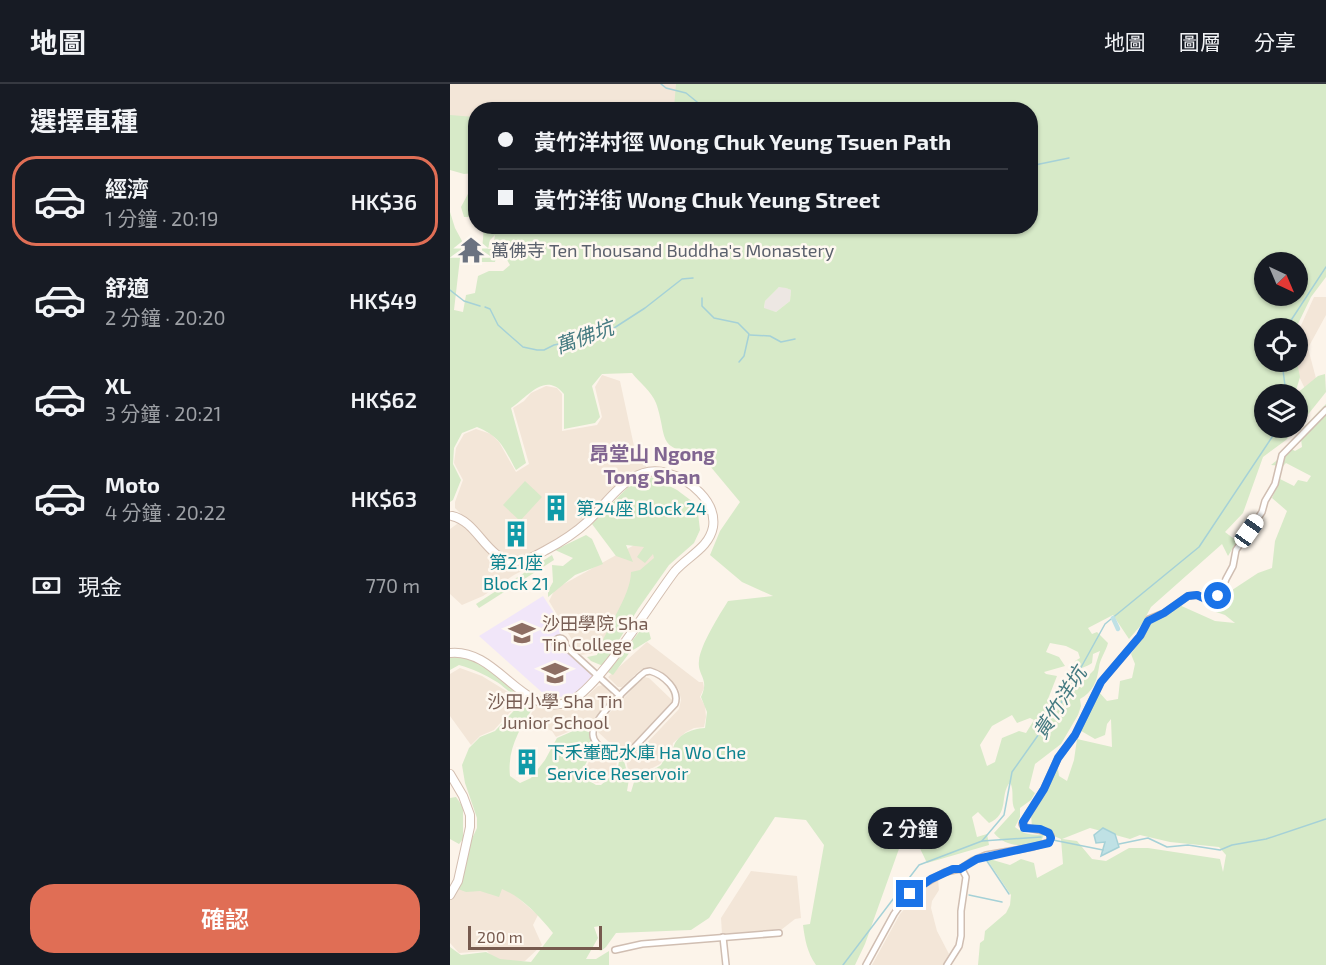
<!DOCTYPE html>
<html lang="zh-TW">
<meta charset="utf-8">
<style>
body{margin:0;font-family:"Exo 2","Noto Sans TC",sans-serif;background:#20242c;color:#f1f3f6;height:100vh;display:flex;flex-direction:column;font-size:22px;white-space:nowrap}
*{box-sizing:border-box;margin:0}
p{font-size:20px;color:#9ea1a6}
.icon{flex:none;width:33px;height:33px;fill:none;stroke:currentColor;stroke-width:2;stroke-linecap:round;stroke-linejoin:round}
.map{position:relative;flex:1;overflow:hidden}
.details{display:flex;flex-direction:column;background:#171b24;width:450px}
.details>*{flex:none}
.banner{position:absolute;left:18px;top:18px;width:570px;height:132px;border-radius:24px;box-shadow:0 2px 4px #0004;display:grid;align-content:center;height:132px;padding:0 30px;background:#171b24}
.needle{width:39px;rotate:136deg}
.tools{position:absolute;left:804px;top:168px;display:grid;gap:12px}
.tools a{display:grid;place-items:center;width:54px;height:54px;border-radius:50%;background:#171b24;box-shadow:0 2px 4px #0004;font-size:30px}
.scale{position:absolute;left:18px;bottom:15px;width:134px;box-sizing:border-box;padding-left:6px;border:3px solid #765a4e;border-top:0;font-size:16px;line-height:21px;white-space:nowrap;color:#765a4e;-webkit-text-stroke:4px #fef8f0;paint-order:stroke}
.end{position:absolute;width:27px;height:27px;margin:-14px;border:8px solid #1a73e8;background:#fff;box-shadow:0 0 0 3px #fff}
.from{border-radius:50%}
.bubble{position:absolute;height:42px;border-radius:21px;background:#171b24;box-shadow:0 2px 4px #0004;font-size:20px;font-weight:600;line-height:42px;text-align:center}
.car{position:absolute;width:18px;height:36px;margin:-18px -9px;border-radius:8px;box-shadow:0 0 4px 2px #0007;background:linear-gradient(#fff 24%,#345 0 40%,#fff 0 76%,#345 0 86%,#fff 0)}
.banner b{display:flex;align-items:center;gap:21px;height:57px;font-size:22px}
.banner b+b{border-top:2px solid #363941}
.banner i{width:15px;height:15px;background:#f1f3f6}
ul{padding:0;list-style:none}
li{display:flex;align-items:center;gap:18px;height:90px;margin:0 12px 9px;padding:0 18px;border:3px solid transparent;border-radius:24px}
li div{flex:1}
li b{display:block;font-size:22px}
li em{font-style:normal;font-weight:600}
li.on{border-color:#e06e55}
li>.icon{width:54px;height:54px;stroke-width:1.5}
h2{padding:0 30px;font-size:27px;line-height:72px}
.pay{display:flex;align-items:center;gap:15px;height:66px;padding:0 30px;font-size:22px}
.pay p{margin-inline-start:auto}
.button{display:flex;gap:12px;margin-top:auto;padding:12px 30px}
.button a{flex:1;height:69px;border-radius:24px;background:#e06e55;color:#fff;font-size:24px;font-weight:600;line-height:69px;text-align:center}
header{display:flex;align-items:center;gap:36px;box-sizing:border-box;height:84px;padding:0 30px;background:#171b24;border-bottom:2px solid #363941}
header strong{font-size:28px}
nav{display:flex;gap:33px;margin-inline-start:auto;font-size:21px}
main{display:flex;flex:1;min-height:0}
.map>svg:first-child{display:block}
.residential{fill:#f3e6d8}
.industrial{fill:#ede7e3}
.education{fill:#f1e6f9}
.green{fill:#d7eac8;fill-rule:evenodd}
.water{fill:#bfe1e5;stroke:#a5d1d7;stroke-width:1.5}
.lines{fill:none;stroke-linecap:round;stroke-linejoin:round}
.stream{stroke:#a5d1d7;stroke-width:1.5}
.canal{stroke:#bfe1e5;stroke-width:4.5}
.street-casing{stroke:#d0beb2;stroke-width:8}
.secondary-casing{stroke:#d3beb0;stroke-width:10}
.street{stroke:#fff;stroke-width:5}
.secondary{stroke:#fff;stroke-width:8}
.route{stroke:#1a73e8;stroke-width:8}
.labels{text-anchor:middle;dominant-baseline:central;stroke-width:5;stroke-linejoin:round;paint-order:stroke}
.worship-label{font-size:18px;fill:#5b616d;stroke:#fef8f0;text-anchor:start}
.culture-label{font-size:18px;fill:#0d838f;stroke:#fef8f0;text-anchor:start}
.education-label{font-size:18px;fill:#785e54;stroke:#fef8f0;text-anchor:start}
.water-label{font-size:20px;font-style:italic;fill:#457a81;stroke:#fef8f0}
.neighbourhood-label{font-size:20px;font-weight:bold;fill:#816691;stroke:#fef8f0}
</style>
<header>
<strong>地圖</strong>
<nav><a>地圖</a><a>圖層</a><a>分享</a></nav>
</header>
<main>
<section class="details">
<h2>選擇車種</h2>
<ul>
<li class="on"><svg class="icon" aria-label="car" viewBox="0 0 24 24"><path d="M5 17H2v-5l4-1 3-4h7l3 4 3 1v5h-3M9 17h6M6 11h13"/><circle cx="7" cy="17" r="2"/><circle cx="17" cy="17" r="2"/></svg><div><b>經濟</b><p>1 分鐘 · 20:19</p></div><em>HK$36</em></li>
<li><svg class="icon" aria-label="car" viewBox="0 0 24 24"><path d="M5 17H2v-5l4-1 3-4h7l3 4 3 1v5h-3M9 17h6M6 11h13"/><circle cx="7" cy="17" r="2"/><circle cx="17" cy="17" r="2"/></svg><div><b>舒適</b><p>2 分鐘 · 20:20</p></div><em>HK$49</em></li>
<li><svg class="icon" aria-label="car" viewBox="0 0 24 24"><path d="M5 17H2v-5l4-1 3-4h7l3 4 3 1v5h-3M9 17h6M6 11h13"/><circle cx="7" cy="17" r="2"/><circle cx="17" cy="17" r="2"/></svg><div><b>XL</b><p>3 分鐘 · 20:21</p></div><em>HK$62</em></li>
<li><svg class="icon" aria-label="car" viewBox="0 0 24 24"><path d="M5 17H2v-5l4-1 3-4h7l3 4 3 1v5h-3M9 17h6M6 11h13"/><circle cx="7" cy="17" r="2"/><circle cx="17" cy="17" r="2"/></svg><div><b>Moto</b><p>4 分鐘 · 20:22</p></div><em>HK$63</em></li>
</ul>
<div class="pay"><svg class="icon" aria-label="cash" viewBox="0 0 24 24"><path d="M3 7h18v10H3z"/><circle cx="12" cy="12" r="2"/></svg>現金<p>770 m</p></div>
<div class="button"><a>確認</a></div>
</section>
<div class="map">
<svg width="876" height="881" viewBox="0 0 876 881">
<rect width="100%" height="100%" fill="#fcf4ea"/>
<g class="residential">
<polygon points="0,0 226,0 234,25 26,26 25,52 0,60"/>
<polygon points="864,213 876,213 876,231 858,264 868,302 859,313 842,278 848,278 848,248"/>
<polygon points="152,291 170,297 184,362 197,384 185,388 166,403 122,447 107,457 71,474 54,472 5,424 5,418 13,396 4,379 6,364 14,350 26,345 41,350 49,358 66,388 79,380 63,324 74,317 81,309 96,302 107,304 112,310 112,347 147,341 152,333 145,303"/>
<polygon points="7,440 13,441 45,476 52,480 70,484 90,475 91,477 64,491 33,512 12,521 0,510 0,445"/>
<polygon points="197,454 216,459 151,568 131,571 99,517 105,505"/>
<polygon points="197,558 249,598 253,598 254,604 250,613 255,622 256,633 254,643 244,644 236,648 223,659 222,666 210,680 195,688 186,696 180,695 176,676 193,663 229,625 231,616 229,606 226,602 206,585 198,584 189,587 172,603 168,603 158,593"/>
<polygon points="10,584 32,592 71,616 44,646 30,652 21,661 0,632 0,590"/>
<polygon points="194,593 199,594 222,616 222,620 177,667 171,669 148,648 148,644 149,640"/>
<polygon points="153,601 162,609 163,616 144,635 139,646 130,643 106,653 102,647 95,644 91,645 79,635 85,621 99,625 117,626 126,622 148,602"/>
<polygon points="146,662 159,675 167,677 166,685 151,698 145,699 138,695 139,693 135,686"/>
<polygon points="301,787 347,792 351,834 345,835 331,846 272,850 271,834"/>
<polygon points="16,788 61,808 88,831 83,841 92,861 75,877 53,878 45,876 37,867 9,869 0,859 0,816 10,804"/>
<polygon points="488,795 489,806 482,817 481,824 487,847 499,870 493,881 422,881 450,830 470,808"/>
</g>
<polygon class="industrial" points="329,203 334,203 341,206 340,217 326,228 314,225 315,217"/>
<polygon class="education" points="93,512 115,546 100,558 107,567 119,568 144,592 127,609 121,612 113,613 95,611 29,552"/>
<g class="green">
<path d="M226,0H876V193L861,213L846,244H814V278H847L850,293L845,310H814V344H847L836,356L813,373L793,429L775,448L787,457L778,472L772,460L701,523L692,540L679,555L663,531L638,544L642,550L647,548L658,559C656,567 650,575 649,583C647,597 643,608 630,615L631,622L628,631L611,660L585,680L579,704L585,709L581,716L570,724V733L565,743C574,751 582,751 594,751L590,759C574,763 555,763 544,749L565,726C560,717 565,708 560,698C549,712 560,730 539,739L528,728L522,733L527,753L537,750L539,761L477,779L464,752L476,742L460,734L415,860L405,881H366C357,868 355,856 353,841L360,840L374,761L356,736L325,733L259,834L241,846L166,849L156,863L151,867L149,866L152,853L150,842L144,843L148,854L136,875H146L159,867V881H0V863L11,871L36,868L50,875L81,878L103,849C88,831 73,814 52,805L49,813L30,807L16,808L8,805L18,763L27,744V734L15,699L12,681L19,664L30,653L45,647L73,617L84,622C70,644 57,665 60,692L70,699L81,694L95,676L107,654L130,644L139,648L140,655L145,662L133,685L135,694L146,701H151L167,687L169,678L174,677L179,695L177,707L181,708L184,698L211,681L216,672L223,666C225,651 241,645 255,644L257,628L251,613C260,594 247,592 249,577C250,561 270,530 278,517L323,512L292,498L260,471L270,447L290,418L250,370C205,365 218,353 206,319C202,308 189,298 182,289L152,290L142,302L150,333L145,339L114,345V310C95,287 78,313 61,324L76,379L66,386C54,364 51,353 27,343L12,349L4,364L3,380L11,396L3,416L0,418V128L5,144L12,157L4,226L13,228L16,211L25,209L28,192L39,187H53L60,181L57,176L43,163L45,151L40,156L38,165H41L43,168L40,172L46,173L45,178H31L34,143L580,142V26L229,25L224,24ZM814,178H848V212H814ZM329,203L336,204L341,206L340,217L326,228L314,224L315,217ZM600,559L616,562L628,568L630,574L625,577L622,590C629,583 636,584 642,579L643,570L650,567L644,586L634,596L632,604L628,602V595L633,592L628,589L611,598L604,614L598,615L607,592L596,590L594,588L615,582L609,573L596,568ZM562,631L567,639L580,634L584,636L576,649L569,647L552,654L545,678L537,682L530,661L542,642Z"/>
<polygon points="0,31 25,33 25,133 14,133 11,123 20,106 24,89 14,90 0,86"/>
<polygon points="875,290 876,308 848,343 848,310 846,310 868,292"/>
<path d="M876,320V881H528L530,859L534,856L535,847L556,829L560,821L561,811L536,774L560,781L571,775L584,779L587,794L613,780L611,755L582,743L581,731L607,678L609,692L617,697L624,676L627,655L662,663L661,635L657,640L655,651L645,655L626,644L649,608L657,617L668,615L670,597L682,594L685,580L681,570L705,534L727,520L765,537L785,539L775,531L766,528L773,512L808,489L822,484L825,457L837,427L822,414L830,395L844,402L848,396L857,398L861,392L836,379L833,382L821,381L831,373L836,362L845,367L852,363L850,347ZM640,744L680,755L690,751L720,758L769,763L776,771L773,788L770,775L698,764H679L656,777L642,775L627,757L612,755Z"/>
<path d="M202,393L227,406L247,421L250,446L244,459L219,481L188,525L153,582L141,577L137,573L147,571C155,545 181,512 181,488L190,486L204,474L203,470L195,479L187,473L194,463L176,461L183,478L166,472L142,440L178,403Z"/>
<polygon points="75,397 92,413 70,437 53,421"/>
<polygon points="136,451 142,455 153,480 125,491 98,513 98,507 103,498 102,481 113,482 123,474 105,466"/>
<polygon points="102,471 104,476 29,524 26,520"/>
<polygon points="198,544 201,555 180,568 163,591 158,588 189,548"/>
<path d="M0,573H17L28,578L66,605L69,609L68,611C59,610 54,602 47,598C34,590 23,585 9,581L0,586Z"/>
<polygon points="6,713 13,723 13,755 9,760 0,755 0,714"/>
</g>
<polygon class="water" points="653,744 665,750 669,763 651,772 655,758 646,759 644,751"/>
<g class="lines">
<g class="stream">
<polyline points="211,0 216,4 236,9 257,26"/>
<polyline points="580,82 619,74"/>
<polyline points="0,206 14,217 30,222"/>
<polyline points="252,214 252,222 264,234 288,239 299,250 294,272 289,278"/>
<polyline points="35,223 40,225 48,241 57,249 73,263 87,266 94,266 104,261 131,255 148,247 164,244 195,224 232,195 243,194"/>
<polyline points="836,244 876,183"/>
<polyline points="300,251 320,252 331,258 345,255"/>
<polyline points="832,278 836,310"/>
<polyline points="603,756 653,766"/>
<polyline points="532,757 591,753"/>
<polyline points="669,760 698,754 717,763 738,761 770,766 782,761 816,755 876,735"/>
<polyline points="535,774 559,810"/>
<polyline points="519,811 552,818"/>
<polyline points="393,881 469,781 532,757 554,731 562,688 613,616 655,540 749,463 828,344"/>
</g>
<polyline class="canal" points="663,534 668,545"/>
<g class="street-casing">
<g id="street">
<circle cx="110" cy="559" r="5"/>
<polyline points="114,561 170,612"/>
<path d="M200,587C214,591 230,606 225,620L179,669C172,674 165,675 157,669C152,665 143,658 143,651C141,635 179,603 190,592L195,588Z"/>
<polyline points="273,853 276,881"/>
<polyline points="165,866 192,860 329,849"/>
<polyline points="416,881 444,830 454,816 474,800 495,788 510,785 522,777 536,771 583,763 599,758 601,752 598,748 574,743 572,740 594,705 608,674 625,651 651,598 691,551 699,535 714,529 738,512 747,511 761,517 766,515 771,508 776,495 783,482 786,466 812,428 815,417 825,400 832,371 876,326"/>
<polyline points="497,881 509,862 511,852 511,827 516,793 513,787 510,785"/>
</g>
</g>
<g class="secondary-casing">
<g id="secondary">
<path d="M0,569C47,564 71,632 116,619C146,610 203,515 225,487C238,472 259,464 263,443C267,417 239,395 217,389C181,378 159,418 137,438C124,450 111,458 96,466C87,471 77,477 66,477C36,477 29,438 2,432"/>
<polyline points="0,690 13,712 20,731 20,743 8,797 0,811"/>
</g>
</g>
<use href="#street" class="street"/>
<use href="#secondary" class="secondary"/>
</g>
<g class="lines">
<polyline class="route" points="460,810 481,795 503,785 510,785 527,775 599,759 601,754 599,749 590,745 574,744 573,738 594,705 608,674 625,651 651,598 690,552 698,537 714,529 738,512 747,511 760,517 768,512"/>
</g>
<defs>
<g id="temple-bare" transform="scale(2.07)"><path d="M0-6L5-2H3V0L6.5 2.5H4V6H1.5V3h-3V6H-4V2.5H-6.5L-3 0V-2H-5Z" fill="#6b7280" stroke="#fef8f0" stroke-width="2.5" paint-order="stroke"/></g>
<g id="building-bare" transform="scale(2.07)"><path d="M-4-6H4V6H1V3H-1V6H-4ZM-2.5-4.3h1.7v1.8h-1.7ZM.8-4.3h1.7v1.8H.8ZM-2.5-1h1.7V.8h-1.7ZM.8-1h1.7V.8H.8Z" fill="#0f9aa8" stroke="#fef8f0" stroke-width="2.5" paint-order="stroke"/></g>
<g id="school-bare" transform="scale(2.07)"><path d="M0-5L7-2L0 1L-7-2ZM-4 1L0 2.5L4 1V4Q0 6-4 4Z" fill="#8d6e63" stroke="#fef8f0" stroke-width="2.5" paint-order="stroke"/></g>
</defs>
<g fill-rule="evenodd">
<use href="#temple-bare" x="21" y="166"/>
<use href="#building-bare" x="106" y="424"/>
<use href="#building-bare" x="66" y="450"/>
<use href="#school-bare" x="72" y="549"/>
<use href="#school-bare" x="105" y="589"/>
<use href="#building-bare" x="77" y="678"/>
</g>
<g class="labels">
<g class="worship-label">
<text x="41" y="166">萬佛寺 Ten Thousand Buddha's Monastery</text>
</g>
<g class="culture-label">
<text x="126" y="424">第24座 Block 24</text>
<text x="66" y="478" text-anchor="middle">第21座<tspan x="66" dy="21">Block 21</tspan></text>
<text x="97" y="668">下禾輋配水庫 Ha Wo Che<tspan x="97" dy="21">Service Reservoir</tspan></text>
</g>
<g class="education-label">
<text x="92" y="539">沙田學院 Sha<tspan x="92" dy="21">Tin College</tspan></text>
<text x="105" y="617" text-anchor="middle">沙田小學 Sha Tin<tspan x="105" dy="21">Junior School</tspan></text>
</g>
<g class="water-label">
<text transform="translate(134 252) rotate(-20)">萬佛坑</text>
<text transform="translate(609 618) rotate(-58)">黃竹洋坑</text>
</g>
<g class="neighbourhood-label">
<text x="202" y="369">昂堂山 Ngong<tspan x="202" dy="23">Tong Shan</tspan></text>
</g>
</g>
</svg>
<div class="tools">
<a><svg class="needle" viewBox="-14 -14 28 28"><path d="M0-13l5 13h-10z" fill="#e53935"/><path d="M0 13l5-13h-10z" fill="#9ea1a6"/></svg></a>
<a><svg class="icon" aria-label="locate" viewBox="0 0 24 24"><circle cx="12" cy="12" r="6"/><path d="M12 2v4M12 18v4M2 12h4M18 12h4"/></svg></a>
<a><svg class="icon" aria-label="layers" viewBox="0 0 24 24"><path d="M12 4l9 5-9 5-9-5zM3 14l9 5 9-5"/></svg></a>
</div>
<div class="scale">200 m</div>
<i class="end from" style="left:768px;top:512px"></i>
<i class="end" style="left:460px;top:810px"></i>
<div class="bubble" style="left:418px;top:723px;width:84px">2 分鐘</div>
<i class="car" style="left:799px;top:447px;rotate:35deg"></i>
<div class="banner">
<b><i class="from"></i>黃竹洋村徑 Wong Chuk Yeung Tsuen Path</b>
<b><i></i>黃竹洋街 Wong Chuk Yeung Street</b>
</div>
</div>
</main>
